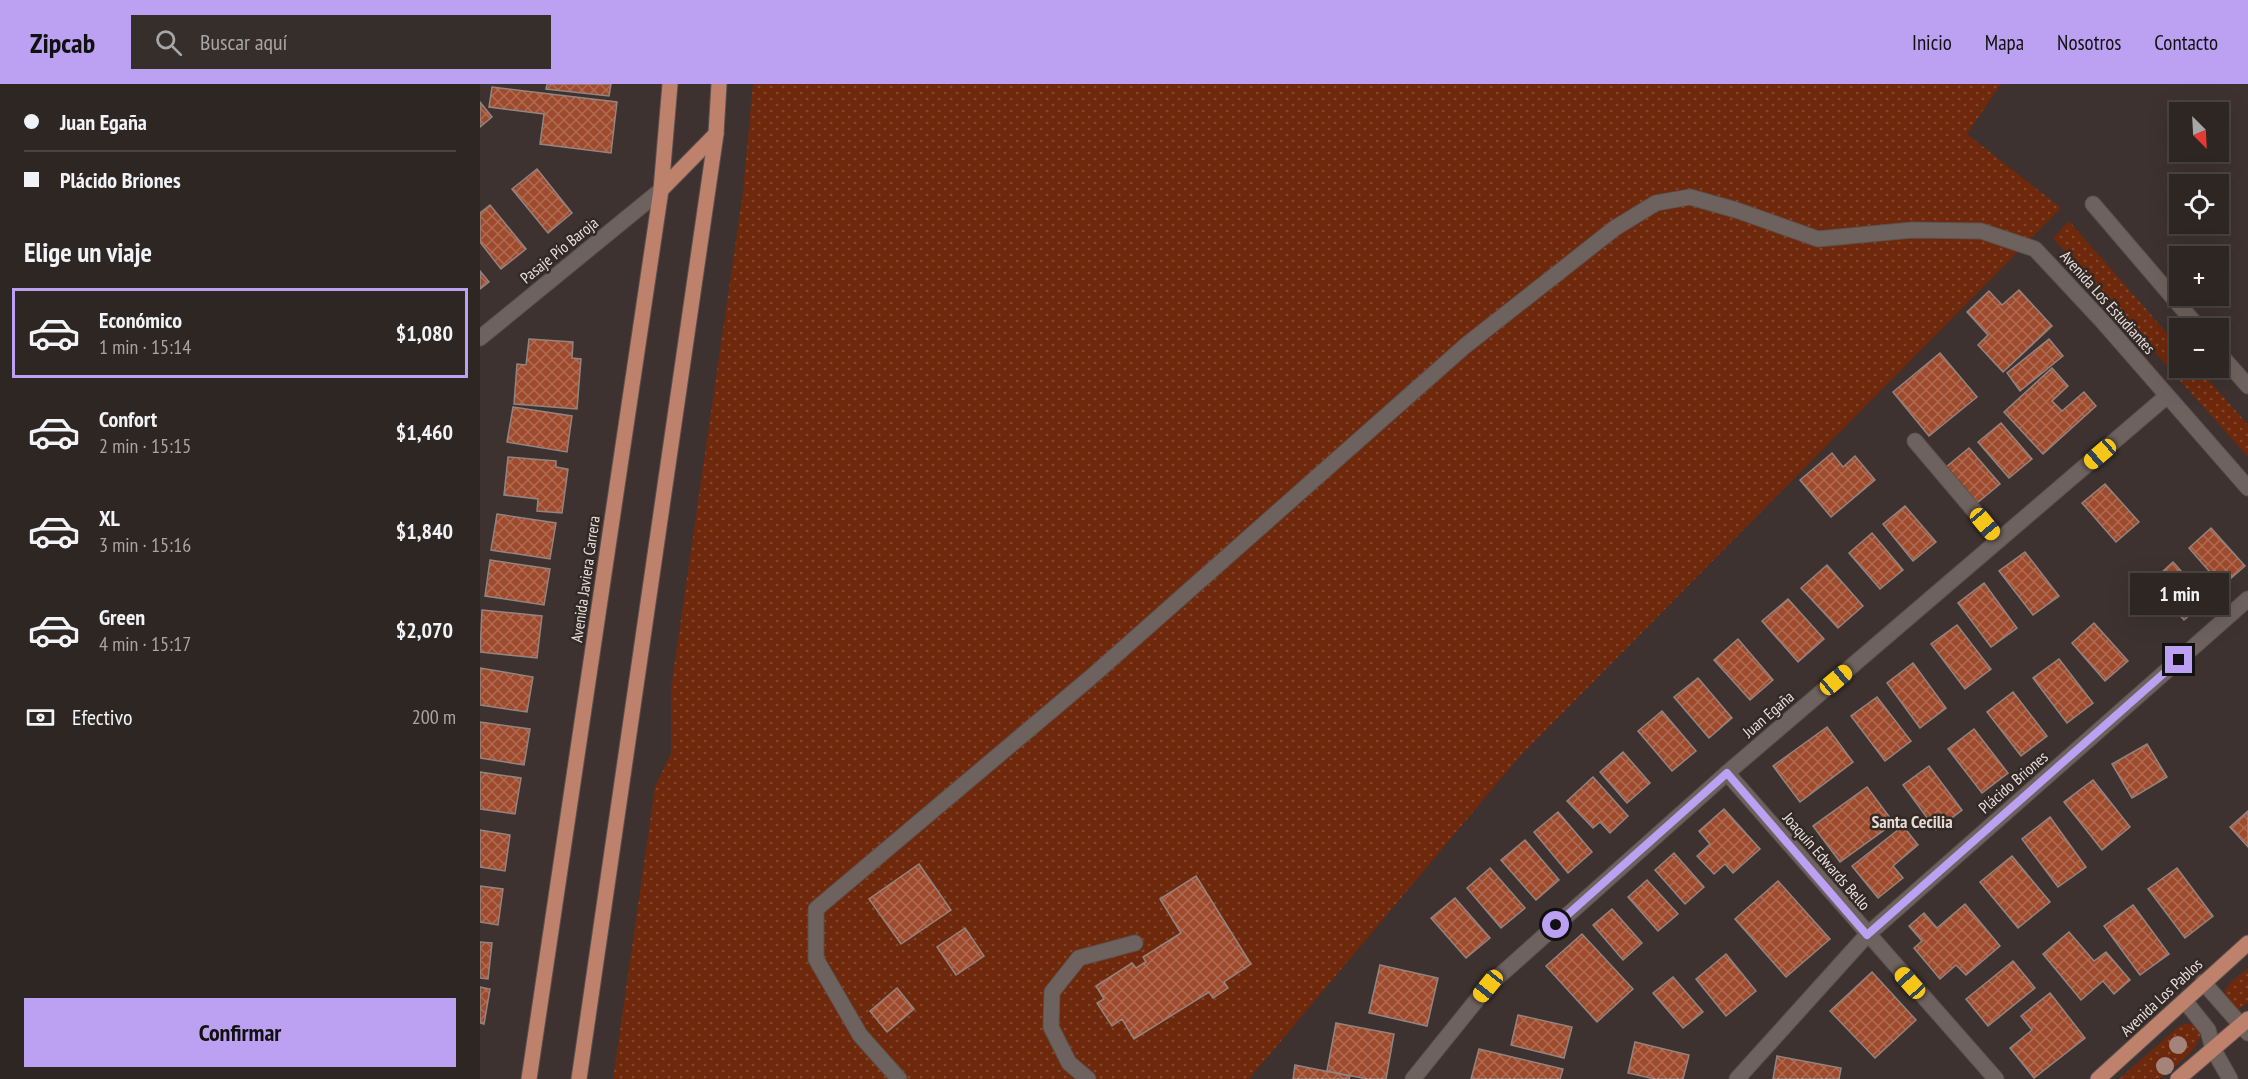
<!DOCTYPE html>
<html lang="es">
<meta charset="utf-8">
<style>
body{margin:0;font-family:"PT Sans Narrow",sans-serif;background:#362e2b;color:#f1f3f6;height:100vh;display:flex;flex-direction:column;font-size:22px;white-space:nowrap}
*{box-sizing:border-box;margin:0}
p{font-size:20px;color:#a7a5a6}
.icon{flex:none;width:33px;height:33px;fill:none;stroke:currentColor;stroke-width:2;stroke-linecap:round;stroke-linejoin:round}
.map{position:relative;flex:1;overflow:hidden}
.drawer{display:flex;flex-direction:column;background:#2e2623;width:480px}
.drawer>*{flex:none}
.hud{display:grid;align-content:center;height:132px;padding:0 24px;background:#2e2623}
.needle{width:39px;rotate:156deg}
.fabs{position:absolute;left:1689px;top:18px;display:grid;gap:12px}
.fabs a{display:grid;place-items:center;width:60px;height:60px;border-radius:0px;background:#2e2623;box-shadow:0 6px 24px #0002,0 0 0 2px #494341;font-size:30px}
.end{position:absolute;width:27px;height:27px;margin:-14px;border:8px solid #bca0f2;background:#111;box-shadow:0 0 0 3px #111}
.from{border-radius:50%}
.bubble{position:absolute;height:42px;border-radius:0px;background:#2e2623;box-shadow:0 6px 24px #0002,0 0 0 2px #494341;font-size:20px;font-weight:700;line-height:42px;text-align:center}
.car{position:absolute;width:18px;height:36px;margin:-18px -9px;border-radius:8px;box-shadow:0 0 4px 2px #0007;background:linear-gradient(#f5c518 24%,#345 0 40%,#f5c518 0 76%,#345 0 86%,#f5c518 0)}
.hud b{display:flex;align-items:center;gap:21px;height:57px;font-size:22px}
.hud b+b{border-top:2px solid #494341}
.hud i{width:15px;height:15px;background:#f1f3f6}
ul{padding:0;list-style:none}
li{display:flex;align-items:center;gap:18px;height:90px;margin:0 12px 9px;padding:0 12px;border:3px solid transparent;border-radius:0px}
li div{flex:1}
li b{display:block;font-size:22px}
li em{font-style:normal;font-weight:700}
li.current{border-color:#bca0f2}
li>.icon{width:54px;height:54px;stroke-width:1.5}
h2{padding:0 24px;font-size:27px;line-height:72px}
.pay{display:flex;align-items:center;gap:15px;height:66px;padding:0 24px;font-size:22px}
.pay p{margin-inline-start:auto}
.button{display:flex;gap:12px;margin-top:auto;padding:12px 24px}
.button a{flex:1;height:69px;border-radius:0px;background:#bca0f2;color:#111;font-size:24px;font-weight:700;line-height:69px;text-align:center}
header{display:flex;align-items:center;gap:36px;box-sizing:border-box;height:84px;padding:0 30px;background:#bca0f2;color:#111}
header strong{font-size:28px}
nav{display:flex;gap:33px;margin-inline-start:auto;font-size:21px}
.search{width:420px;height:54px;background:#362e2b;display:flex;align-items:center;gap:15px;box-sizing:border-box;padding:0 21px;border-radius:0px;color:#a7a5a6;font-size:22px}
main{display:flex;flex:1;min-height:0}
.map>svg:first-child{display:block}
.grass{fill:url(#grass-dots)}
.building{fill:url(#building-cross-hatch);stroke:#928581;stroke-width:1.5}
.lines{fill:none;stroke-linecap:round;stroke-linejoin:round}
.minor-casing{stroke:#5b514f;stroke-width:17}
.major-casing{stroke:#5b514f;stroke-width:17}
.minor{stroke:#6e625e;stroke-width:15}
.major{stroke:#be816b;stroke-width:15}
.tree{fill:#a4847a}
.route{stroke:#bca0f2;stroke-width:8}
.labels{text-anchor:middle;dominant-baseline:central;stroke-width:5;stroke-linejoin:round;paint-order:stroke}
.street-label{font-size:16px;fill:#e8e0de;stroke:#332925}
.neighbourhood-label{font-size:18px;font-weight:bold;fill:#e7d9d4;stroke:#332925}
</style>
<header>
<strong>Zipcab</strong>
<div class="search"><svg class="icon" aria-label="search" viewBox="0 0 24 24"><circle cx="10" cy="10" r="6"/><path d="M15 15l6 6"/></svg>Buscar aquí</div>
<nav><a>Inicio</a><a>Mapa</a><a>Nosotros</a><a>Contacto</a></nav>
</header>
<main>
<section class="drawer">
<div class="hud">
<b><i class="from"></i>Juan Egaña</b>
<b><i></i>Plácido Briones</b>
</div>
<h2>Elige un viaje</h2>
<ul>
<li class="current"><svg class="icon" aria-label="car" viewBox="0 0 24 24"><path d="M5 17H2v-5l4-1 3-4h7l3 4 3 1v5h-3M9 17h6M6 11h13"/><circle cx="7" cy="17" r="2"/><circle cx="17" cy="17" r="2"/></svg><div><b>Económico</b><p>1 min · 15:14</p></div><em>$1,080</em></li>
<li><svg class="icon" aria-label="car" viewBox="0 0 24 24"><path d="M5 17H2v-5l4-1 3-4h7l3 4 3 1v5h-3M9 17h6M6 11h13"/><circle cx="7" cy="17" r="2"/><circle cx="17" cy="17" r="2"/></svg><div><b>Confort</b><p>2 min · 15:15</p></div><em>$1,460</em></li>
<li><svg class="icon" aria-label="car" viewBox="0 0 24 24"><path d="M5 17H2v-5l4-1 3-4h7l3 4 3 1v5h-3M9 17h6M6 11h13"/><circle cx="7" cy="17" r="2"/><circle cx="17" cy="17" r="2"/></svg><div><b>XL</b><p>3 min · 15:16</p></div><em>$1,840</em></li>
<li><svg class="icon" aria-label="car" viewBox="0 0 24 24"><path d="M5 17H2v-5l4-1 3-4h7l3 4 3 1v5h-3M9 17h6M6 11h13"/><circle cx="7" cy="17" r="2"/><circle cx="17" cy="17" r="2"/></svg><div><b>Green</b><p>4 min · 15:17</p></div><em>$2,070</em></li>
</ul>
<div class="pay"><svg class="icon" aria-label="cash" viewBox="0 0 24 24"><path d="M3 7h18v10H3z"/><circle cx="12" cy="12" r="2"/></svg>Efectivo<p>200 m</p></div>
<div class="button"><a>Confirmar</a></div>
</section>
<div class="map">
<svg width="1768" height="995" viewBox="0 0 1768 995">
<defs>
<pattern id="grass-dots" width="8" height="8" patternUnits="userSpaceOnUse" patternTransform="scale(1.5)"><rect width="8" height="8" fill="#6e280b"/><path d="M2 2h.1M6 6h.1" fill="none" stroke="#83472e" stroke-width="1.8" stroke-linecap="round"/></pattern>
<pattern id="building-cross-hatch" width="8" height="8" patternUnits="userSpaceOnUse" patternTransform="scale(1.5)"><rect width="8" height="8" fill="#9e4a2c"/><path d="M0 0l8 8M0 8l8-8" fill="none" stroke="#b06c54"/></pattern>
</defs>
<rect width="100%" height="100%" fill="#3d322f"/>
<g class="grass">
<polygon points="273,0 1521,0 1487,50 1581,124 1040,672 769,995 133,995 175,703 191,669 191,604 263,108"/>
<polygon points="1589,137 1699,263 1700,284 1718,284 1768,341 1768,373 1573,154"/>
<path d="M1768,884V919L1756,927L1744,911C1746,899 1759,892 1768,884Z"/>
<path d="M1704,940C1709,940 1714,940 1718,944C1730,959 1690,986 1680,995H1639L1698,943Z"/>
</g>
<g class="building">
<polygon points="67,0 131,0 129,12 66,5"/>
<polygon points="12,3 137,18 131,69 60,60 64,30 9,23"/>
<polygon points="0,18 12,33 0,43"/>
<polygon points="57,85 92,129 68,149 32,105"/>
<polygon points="10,121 46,165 21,185 0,158 0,129"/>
<polygon points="0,187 9,198 0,205"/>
<polygon points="1539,206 1572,242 1523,288 1498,261 1508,251 1487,228 1509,207 1522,221"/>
<polygon points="49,255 93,258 92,274 101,275 97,325 34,320 37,280 46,281"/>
<polygon points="1569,255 1583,272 1540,307 1527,289"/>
<polygon points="1460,269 1497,313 1449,352 1413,308"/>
<polygon points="1572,284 1588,302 1572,317 1582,327 1604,308 1616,322 1563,370 1524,328"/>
<polygon points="33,323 92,332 87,368 27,358"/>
<polygon points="1521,339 1552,375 1529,394 1498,358"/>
<polygon points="1489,364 1520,400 1497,419 1466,383"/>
<polygon points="1352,369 1363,383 1375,372 1395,396 1351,433 1320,396"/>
<polygon points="28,373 76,377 76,383 88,385 82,429 57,427 58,415 24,411"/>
<polygon points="1625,400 1659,438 1636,458 1602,419"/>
<polygon points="1425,422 1456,458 1433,477 1403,440"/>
<polygon points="17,430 76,439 70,475 11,466"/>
<polygon points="1731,444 1765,482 1742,502 1709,464"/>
<polygon points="1392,449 1423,486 1400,505 1369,469"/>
<polygon points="1545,468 1579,512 1553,531 1519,487"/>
<polygon points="10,476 70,485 64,521 5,512"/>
<polygon points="1693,478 1727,516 1704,536 1671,498"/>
<polygon points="1347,481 1383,522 1358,544 1321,504"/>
<polygon points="1504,499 1537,544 1511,563 1478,519"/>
<polygon points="1308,515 1344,555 1318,578 1282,537"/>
<polygon points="2,526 62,532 57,574 0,568"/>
<polygon points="1614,539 1648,577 1625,597 1592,559"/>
<polygon points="1477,541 1511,585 1485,605 1451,560"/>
<polygon points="1258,555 1293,596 1270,616 1234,576"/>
<polygon points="1579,575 1613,619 1587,639 1553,594"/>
<polygon points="1433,579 1466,624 1440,644 1407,599"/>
<polygon points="0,584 53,593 47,628 0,621"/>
<polygon points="1218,594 1252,634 1229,654 1194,613"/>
<polygon points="1533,608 1567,652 1541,672 1507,628"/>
<polygon points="1397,613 1431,657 1405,677 1371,632"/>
<polygon points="1182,627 1216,667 1192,687 1158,647"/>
<polygon points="0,638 50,645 44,681 0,674"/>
<polygon points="1347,643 1373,678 1320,718 1293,682"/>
<polygon points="1494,645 1528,689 1502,709 1468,665"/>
<polygon points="1667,660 1687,693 1652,714 1632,680"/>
<polygon points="1143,668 1170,699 1147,719 1120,688"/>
<polygon points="1449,682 1482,726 1456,746 1423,701"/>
<polygon points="0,688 41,694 35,730 0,725"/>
<polygon points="1113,693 1148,732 1130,749 1120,738 1113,744 1087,717"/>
<polygon points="1613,696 1650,743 1622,766 1584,718"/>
<polygon points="1387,703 1414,739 1360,778 1333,742"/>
<polygon points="1244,725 1280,765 1253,789 1245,780 1234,790 1217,772 1230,760 1219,747"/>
<polygon points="1768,727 1768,763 1750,743"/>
<polygon points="1078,728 1112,768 1088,789 1054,748"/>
<polygon points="1570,733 1606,783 1578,803 1542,755"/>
<polygon points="1423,742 1438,761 1413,782 1423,794 1398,814 1372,782"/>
<polygon points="0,746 30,751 25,787 0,783"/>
<polygon points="1045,756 1079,796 1056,816 1021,776"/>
<polygon points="1194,769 1224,803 1205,820 1175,786"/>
<polygon points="1532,772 1570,818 1538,844 1500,798"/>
<polygon points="439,780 471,826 421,860 389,815"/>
<polygon points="1010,784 1045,824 1021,844 987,804"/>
<polygon points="1697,784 1733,832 1705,854 1668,805"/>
<polygon points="716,792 771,880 744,898 748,904 733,914 729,908 654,955 642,935 632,942 617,919 624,915 616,902 652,879 656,884 666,878 663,873 701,849 680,815"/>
<polygon points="1167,796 1198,830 1178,847 1148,813"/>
<polygon points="1298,797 1350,855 1306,893 1255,835"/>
<polygon points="0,802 23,805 18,841 0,838"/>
<polygon points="975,814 1010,854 986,874 951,834"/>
<polygon points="1485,820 1520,862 1486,891 1476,881 1460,895 1434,864 1442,857 1429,842 1444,829 1457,844"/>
<polygon points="1653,821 1689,870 1660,891 1624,842"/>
<polygon points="1132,825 1162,859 1143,876 1113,841"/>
<polygon points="485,844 504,872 476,891 457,863"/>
<polygon points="1589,848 1614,877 1626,868 1650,896 1634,910 1623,897 1601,916 1563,870"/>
<polygon points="1102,850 1153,905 1117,938 1066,882"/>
<polygon points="0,858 12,859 8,895 0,894"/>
<polygon points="1246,870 1276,907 1246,932 1216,895"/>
<polygon points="1533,877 1555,904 1508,942 1486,915"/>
<polygon points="900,881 958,894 947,942 889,929"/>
<polygon points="1392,888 1436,936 1395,974 1350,927"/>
<polygon points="1193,893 1223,928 1203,944 1173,909"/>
<polygon points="0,903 10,905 4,940 0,939"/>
<polygon points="417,904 434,925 407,948 390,927"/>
<polygon points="1570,909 1605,954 1554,994 1530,964 1552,946 1541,932"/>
<polygon points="1038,931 1092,943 1084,974 1031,961"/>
<polygon points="856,939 914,950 906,995 887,995 847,987"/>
<polygon points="1155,958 1209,971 1203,995 1175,995 1148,989"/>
<polygon points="999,965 1083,985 1080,995 991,995"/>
<polygon points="1297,972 1361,984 1359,995 1293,995"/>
<polygon points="815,981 870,992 869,995 813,995"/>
</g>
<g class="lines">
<g class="minor-casing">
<g id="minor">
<polyline points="1613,120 1719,244"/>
<polyline points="0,254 181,106"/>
<polyline points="1738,268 1768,302"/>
<polyline points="1435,357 1519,456"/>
<polyline points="1247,689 1516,995"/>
<polyline points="1723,898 1768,949"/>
<polyline points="1705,917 1728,946 1733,965 1750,995"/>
<polyline points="419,995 380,951 336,875 336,825 610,594 985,262 1135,144 1176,119 1210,113 1256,126 1338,155 1432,146 1501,147 1555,165 1623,238 1768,404"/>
<polyline points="608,995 589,979 571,943 572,908 599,874 655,859"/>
<polyline points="933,995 1008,902 1247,689 1687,312"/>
<polyline points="1257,995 1387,851 1768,515"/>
</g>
</g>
<g class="major-casing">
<g id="major">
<polyline points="181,106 236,50"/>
<polyline points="49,995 181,106 190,0"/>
<polyline points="99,995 236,50 239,0"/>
<polyline points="1618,995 1768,859"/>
<polyline points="1698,995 1768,935"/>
</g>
</g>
<use href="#minor" class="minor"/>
<use href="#major" class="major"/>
</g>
<g class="tree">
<circle cx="1698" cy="961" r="9"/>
<circle cx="1685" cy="982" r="9"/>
</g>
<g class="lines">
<polyline class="route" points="1076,841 1247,689 1387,851 1699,576"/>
</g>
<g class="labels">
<g class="street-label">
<text transform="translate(79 166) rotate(-39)">Pasaje Pío Baroja</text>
<text transform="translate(1628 218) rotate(48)">Avenida Los Estudiantes</text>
<text transform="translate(105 495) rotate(-82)">Avenida Javiera Carrera</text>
<text transform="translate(1288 630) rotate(-41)">Juan Egaña</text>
<text transform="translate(1533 698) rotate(-41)">Plácido Briones</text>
<text transform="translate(1347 777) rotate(49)">Joaquín Edwards Bello</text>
<text transform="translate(1681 913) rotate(-43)">Avenida Los Pablos</text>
</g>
<g class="neighbourhood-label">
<text x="1432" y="737">Santa Cecilia</text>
</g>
</g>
</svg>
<div class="fabs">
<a><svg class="needle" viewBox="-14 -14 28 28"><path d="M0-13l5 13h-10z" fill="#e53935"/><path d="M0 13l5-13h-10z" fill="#a7a5a6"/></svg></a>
<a><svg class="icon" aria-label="locate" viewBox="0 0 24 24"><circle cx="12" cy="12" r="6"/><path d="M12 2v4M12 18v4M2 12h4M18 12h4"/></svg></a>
<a>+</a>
<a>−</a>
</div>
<i class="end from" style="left:1076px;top:841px"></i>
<i class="end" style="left:1699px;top:576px"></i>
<div class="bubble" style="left:1650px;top:489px;width:99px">1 min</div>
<i class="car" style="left:1620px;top:370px;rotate:229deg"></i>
<i class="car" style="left:1505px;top:440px;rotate:140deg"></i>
<i class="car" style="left:1356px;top:596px;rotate:50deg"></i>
<i class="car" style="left:1430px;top:899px;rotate:318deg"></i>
<i class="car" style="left:1008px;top:902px;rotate:219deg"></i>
</div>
</main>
